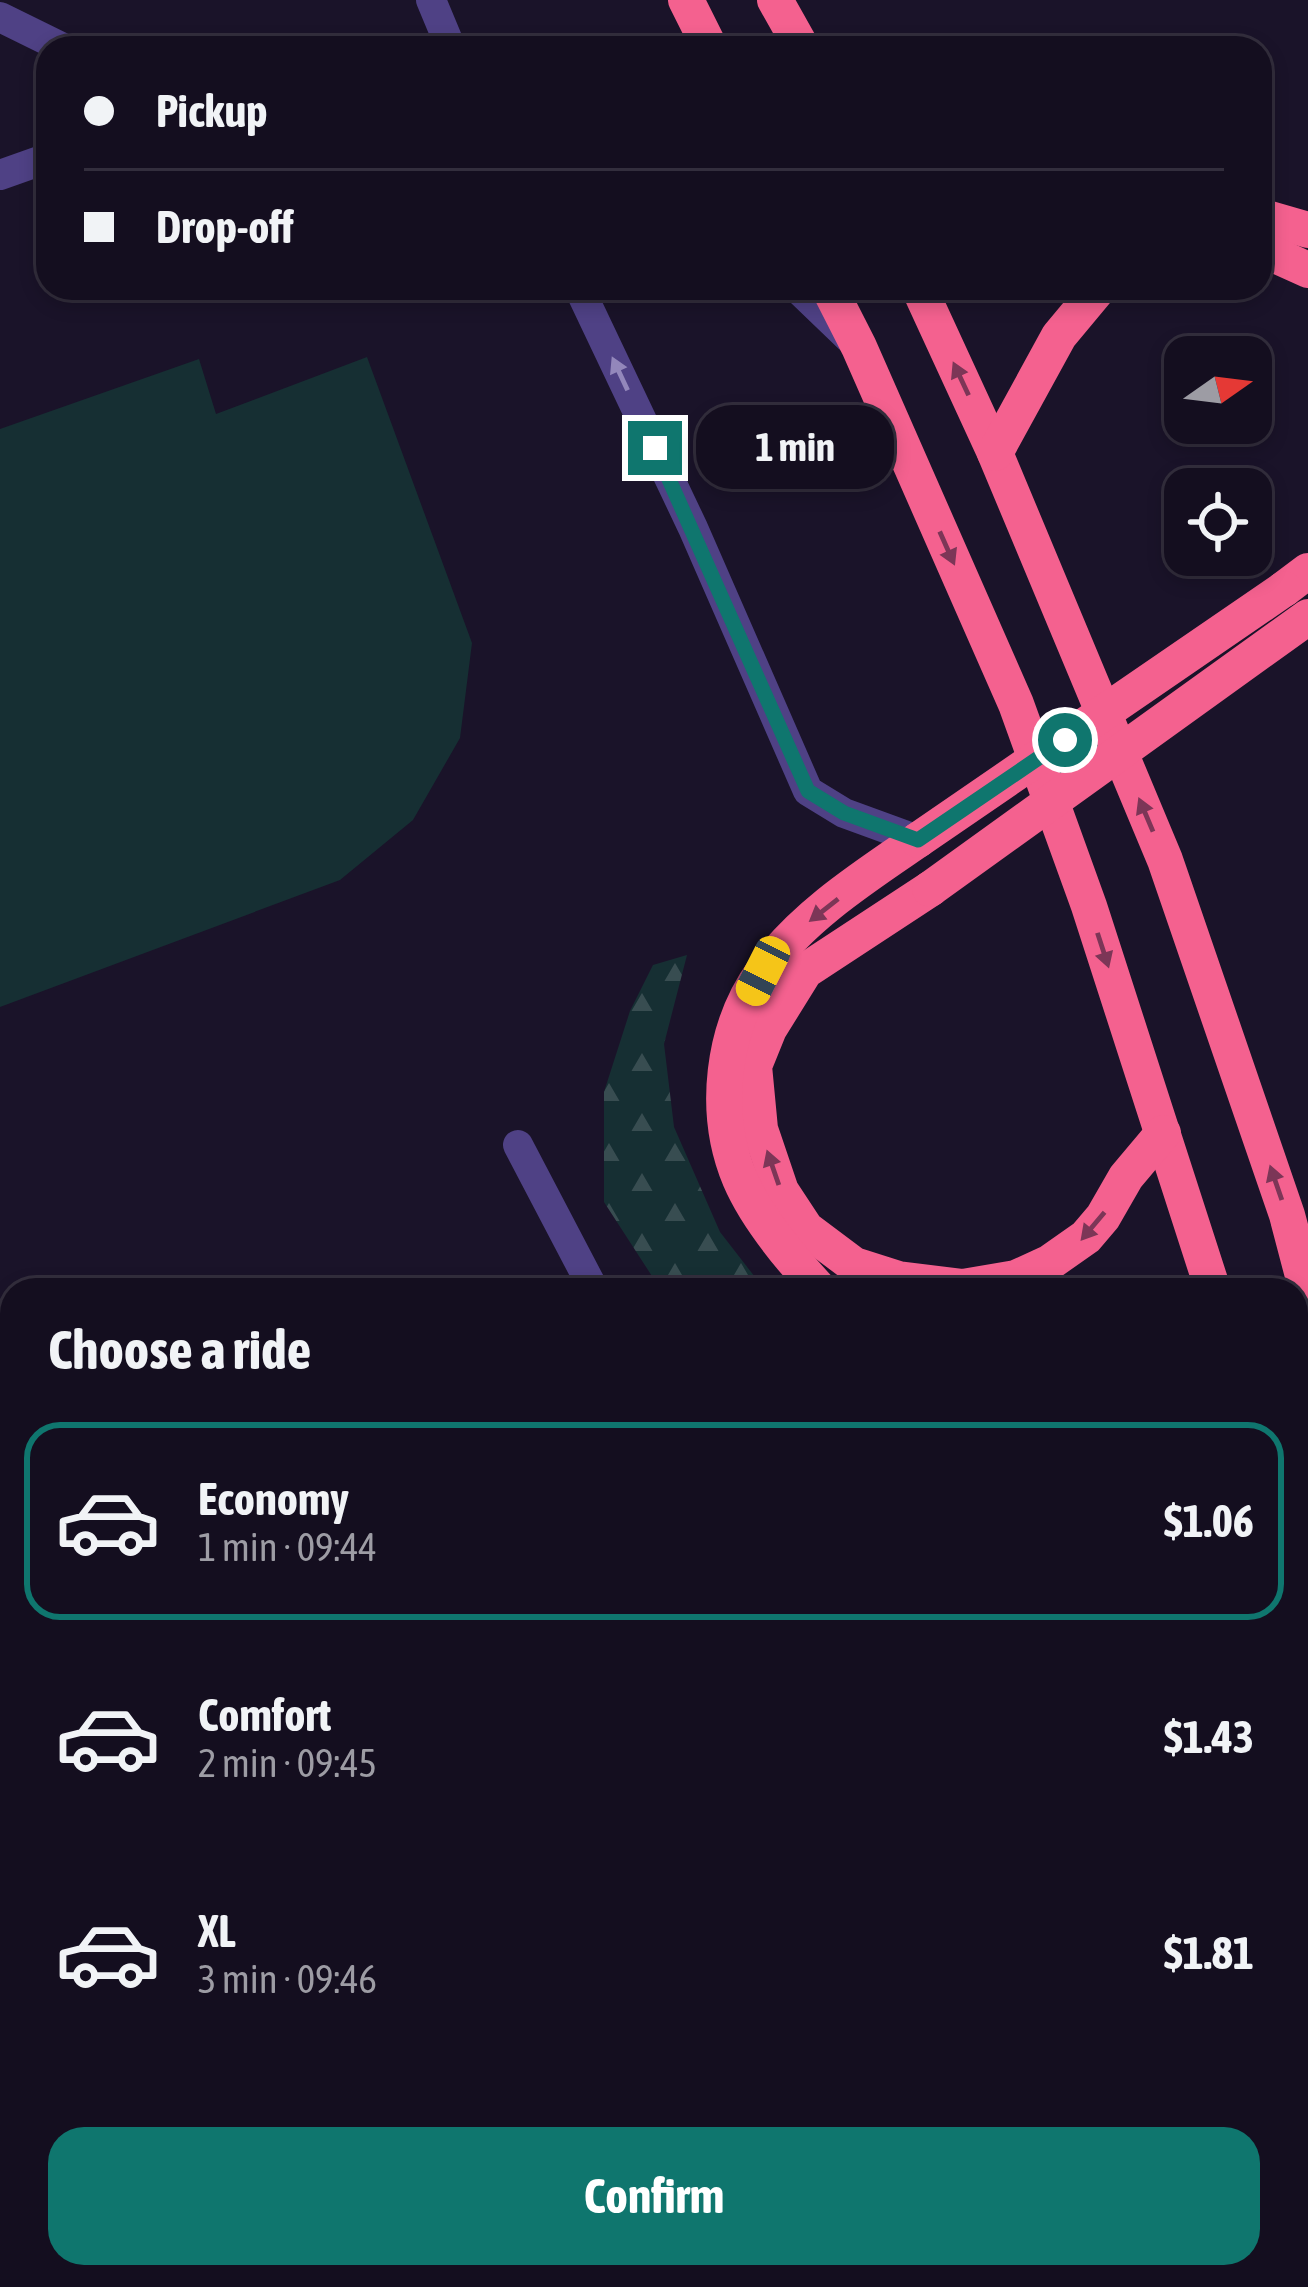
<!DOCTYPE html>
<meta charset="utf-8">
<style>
body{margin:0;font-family:"Asap Condensed",sans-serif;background:#211c2c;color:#f1f3f6;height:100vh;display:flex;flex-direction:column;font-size:45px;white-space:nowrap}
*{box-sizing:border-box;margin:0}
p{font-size:39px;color:#9d9ca4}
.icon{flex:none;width:66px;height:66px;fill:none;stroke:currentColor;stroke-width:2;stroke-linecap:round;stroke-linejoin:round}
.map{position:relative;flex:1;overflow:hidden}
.sheet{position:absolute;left:0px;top:1278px;width:1308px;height:1011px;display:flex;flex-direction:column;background:#140e1f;border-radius:36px 36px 0 0;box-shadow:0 6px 18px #0003,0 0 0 3px #332e3d}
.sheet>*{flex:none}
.guide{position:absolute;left:36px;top:36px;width:1236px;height:264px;border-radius:36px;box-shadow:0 6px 18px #0003,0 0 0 3px #332e3d;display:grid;align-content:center;height:264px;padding:0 48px;background:#140e1f}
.needle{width:78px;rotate:76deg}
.fabs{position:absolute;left:1164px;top:336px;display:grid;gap:24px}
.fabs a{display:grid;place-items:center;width:108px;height:108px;border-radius:24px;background:#140e1f;box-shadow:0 6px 18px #0003,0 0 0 3px #332e3d;font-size:60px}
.end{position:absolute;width:54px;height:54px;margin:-27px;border:15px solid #0f766e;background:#fff;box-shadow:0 0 0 6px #fff}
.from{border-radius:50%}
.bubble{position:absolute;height:84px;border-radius:36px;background:#140e1f;box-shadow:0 6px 18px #0003,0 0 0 3px #332e3d;font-size:39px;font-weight:700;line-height:84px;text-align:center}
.car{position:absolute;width:36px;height:72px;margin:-36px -18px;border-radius:15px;box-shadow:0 0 9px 3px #0007;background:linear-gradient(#f5c518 24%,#345 0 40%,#f5c518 0 76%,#345 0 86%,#f5c518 0)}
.guide b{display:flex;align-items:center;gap:42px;height:114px;font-size:45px}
.guide b+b{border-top:3px solid #332e3d}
.guide i{width:30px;height:30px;background:#f1f3f6}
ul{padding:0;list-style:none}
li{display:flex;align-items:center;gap:36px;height:198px;margin:0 24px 18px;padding:0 24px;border:6px solid transparent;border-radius:36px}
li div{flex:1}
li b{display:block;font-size:45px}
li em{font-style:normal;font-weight:700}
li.current{border-color:#0f766e}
li>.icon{width:108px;height:108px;stroke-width:1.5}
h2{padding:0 48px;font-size:54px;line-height:144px}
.cta{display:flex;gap:24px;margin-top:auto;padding:24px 48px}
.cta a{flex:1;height:138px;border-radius:36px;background:#0f766e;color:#fff;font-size:48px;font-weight:700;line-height:138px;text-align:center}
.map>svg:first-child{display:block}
.forest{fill:url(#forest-firs)}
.pitch{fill:#162f33}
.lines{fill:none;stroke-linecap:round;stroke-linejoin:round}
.minor{stroke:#4f4185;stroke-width:30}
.highway{stroke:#f4618f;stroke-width:36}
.highway-bridge{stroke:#f4618f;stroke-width:36}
.oneway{fill:#9387bb}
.oneway2{fill:#7c3657}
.route{stroke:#0f766e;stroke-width:15}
</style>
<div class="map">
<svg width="1308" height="2287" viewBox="0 0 1308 2287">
<defs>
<pattern id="forest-firs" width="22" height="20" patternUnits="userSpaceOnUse" patternTransform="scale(3)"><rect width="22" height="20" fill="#162f33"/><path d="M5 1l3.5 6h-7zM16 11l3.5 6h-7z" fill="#384d51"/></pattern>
</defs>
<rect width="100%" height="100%" fill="#1a1329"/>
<g class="forest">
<polygon points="687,955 664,1044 674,1127 720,1232 765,1290 661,1290 604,1202 604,1092 630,1011 653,965"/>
<polygon points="1296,1913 1308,1958 1308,2213 1296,2249"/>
<polygon points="512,2277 1279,2277 1273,2287 512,2287"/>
</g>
<polygon class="pitch" points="367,357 472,643 460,738 413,820 340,880 0,1007 0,429 199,359 216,414"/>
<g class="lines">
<g class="minor">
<polyline points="431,0 451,48"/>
<polyline points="0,17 63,48"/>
<polyline points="0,175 48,158"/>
<polyline points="579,288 693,528 808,791 844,813 918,840"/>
<polyline points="797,288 849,338"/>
<polyline points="518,1145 594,1290"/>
<polyline points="0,1503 12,1501"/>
<polyline points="0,1700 12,1761"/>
<polyline points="0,1961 12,1948"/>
<polyline points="0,2274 13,2287"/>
<polyline points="342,2277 352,2287"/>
<polyline points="456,2277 456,2287"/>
</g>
<g class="highway">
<polyline points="686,0 710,48"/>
<polyline points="775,0 802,48"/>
<polyline points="1260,216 1308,230"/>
<polyline points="1260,248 1308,270"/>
<polyline points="829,288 859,347 1016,704 1089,906 1213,1290"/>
<polyline points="919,288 995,453 1165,860 1287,1215 1308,1295"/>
<polyline points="995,453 1059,336 1099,288"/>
<polyline points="1284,589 1308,571"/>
<polyline points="930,889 805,971 769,1029 754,1066 760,1129 781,1191 806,1229 854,1265 898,1279 963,1287 1016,1278 1049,1263 1086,1237 1103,1217 1126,1177 1163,1133"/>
<path d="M820,1290C791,1259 757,1219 740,1179C712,1112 722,1028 764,970C803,916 864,877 918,840"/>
<polyline points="1296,1606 1308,1651"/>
</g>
<g class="highway-bridge">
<polyline points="918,840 1284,589"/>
<polyline points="930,889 1308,617"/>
</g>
</g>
<defs><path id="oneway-solid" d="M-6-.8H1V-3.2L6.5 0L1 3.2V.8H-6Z" transform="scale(3)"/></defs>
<use class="oneway" href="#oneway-solid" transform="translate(620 374) rotate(-115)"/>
<g class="oneway2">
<use href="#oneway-solid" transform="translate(961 379) rotate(-115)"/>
<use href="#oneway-solid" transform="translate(947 548) rotate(66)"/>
<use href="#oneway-solid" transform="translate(1146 815) rotate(-113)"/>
<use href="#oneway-solid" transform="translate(824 910) rotate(142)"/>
<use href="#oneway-solid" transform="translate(1103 950) rotate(72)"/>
<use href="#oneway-solid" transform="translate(773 1168) rotate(-109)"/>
<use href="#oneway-solid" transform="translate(1276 1183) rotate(-109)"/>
<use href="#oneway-solid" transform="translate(1093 1226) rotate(130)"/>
</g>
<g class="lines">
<polyline class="route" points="655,448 808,791 844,813 918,840 1065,740"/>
</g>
</svg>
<div class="fabs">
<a><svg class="needle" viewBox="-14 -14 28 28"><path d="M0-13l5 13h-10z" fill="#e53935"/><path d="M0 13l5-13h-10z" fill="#9d9ca4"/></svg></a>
<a><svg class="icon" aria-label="locate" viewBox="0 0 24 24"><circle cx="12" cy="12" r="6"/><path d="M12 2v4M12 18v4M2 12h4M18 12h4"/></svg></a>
</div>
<i class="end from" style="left:1065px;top:740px"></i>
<i class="end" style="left:655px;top:448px"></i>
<div class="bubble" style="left:696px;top:405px;width:198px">1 min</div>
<i class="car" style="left:763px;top:971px;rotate:207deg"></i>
<div class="guide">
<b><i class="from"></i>Pickup</b>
<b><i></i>Drop-off</b>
</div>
<section class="sheet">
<h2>Choose a ride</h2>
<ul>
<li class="current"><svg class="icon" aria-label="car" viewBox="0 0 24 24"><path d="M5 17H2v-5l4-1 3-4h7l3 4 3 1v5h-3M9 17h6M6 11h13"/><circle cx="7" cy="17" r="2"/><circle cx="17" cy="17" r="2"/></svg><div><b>Economy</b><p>1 min · 09:44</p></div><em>$1.06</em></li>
<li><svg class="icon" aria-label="car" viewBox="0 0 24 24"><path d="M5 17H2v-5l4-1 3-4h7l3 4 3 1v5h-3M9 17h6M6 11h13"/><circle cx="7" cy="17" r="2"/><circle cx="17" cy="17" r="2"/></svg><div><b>Comfort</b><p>2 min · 09:45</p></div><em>$1.43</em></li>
<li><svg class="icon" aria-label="car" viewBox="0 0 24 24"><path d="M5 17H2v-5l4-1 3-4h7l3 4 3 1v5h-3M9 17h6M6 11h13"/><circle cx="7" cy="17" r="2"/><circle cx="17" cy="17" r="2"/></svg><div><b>XL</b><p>3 min · 09:46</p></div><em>$1.81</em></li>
</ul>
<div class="cta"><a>Confirm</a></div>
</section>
</div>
